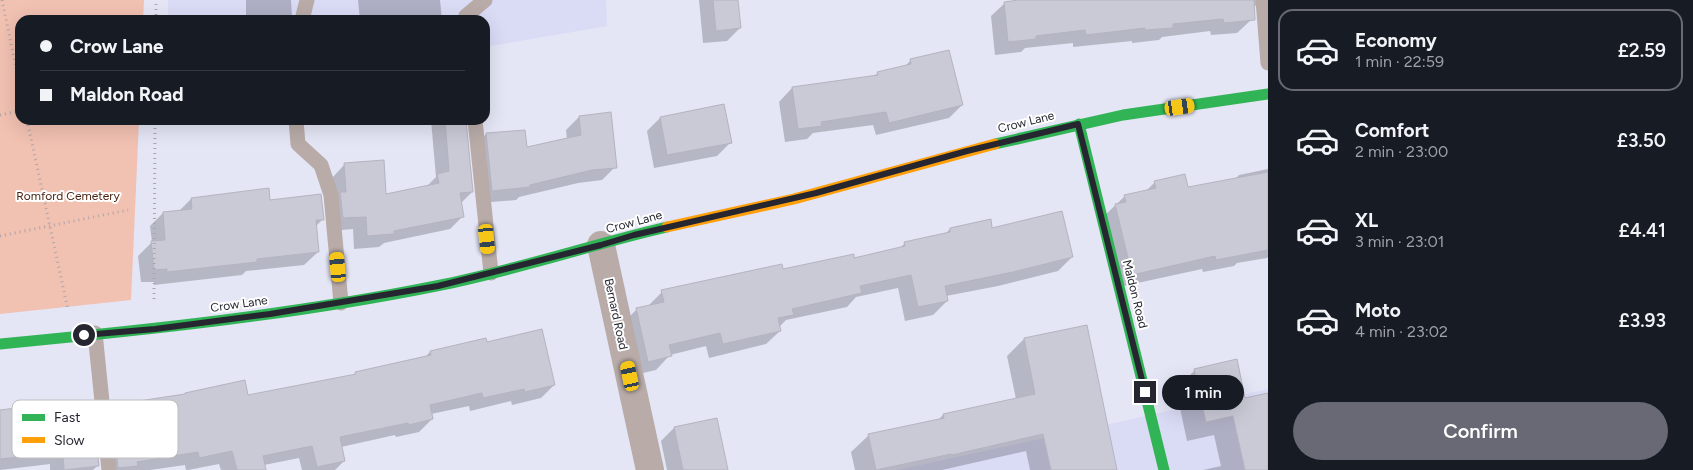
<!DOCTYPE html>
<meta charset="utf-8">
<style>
body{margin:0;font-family:Figtree,sans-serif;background:#20242c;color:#f1f3f6;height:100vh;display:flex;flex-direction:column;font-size:19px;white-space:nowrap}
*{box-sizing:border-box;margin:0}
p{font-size:16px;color:#9ea1a6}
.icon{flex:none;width:28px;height:28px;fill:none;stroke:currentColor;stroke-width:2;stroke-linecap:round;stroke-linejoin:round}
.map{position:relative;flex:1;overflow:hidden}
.drawer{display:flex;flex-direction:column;background:#171b24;width:425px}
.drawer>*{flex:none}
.guide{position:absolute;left:15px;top:15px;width:475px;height:110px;border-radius:15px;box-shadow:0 5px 20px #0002;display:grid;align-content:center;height:110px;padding:0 25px;background:#171b24}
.end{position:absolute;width:22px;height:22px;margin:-11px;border:6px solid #262630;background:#fff;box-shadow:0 0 0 2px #fff}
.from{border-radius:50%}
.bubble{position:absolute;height:35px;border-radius:18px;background:#171b24;box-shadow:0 5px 20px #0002;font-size:16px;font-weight:600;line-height:35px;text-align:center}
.car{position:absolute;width:15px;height:30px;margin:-15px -8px;border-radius:6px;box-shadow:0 0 4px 1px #0007;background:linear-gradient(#f5c518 24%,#345 0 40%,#f5c518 0 76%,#345 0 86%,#f5c518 0)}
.guide b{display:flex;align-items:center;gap:18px;height:48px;font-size:19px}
.guide b+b{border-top:1px solid #363941}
.guide i{width:12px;height:12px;background:#f1f3f6}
ul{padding:9px 0 0;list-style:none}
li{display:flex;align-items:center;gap:15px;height:82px;margin:0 10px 8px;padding:0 15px;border:2px solid transparent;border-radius:15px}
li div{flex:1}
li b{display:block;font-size:19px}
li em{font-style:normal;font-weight:600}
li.selected{border-color:#686975}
li>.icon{width:45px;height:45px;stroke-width:1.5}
.primary-button{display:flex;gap:10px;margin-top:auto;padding:10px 25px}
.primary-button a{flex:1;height:58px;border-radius:30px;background:#686975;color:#fff;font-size:20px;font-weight:600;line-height:58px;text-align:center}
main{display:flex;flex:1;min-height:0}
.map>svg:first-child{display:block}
.built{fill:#dadbf5}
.green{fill:#f1c1b2}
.shadow{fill:#0003}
.building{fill:#cacad7;stroke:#b4b4c1}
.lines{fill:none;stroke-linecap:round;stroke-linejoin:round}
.path{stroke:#aea5a7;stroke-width:3;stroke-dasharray:1 4;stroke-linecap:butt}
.lane{stroke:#b8aba8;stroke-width:15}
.street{stroke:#b8aba8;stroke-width:28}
.fast{stroke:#30b455;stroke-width:11}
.slow{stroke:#ff9f0a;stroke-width:11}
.route{stroke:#262630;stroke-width:6}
.labels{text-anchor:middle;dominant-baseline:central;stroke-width:4;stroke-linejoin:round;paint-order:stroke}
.street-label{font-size:12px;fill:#262630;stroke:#fff}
.park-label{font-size:12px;fill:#482210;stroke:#fff}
.key{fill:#fff;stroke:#bebec1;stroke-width:1}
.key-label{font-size:14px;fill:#262630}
</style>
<main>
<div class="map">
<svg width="1268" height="470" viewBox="0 0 1268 470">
<rect width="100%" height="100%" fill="#e4e5f5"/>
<g class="built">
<polygon points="168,0 606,0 607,26 485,47 485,20 168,20"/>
<polygon points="1268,389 1268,470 897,470 1096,427"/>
</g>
<polygon class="green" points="0,0 144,0 143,20 20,20 20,120 139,120 131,300 0,314"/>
<g class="shadow">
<polygon points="246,0 291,0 292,17 289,20 246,20"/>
<polygon points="358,0 440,0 442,20 360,20"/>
<polygon points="699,0 737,0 740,28 727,41 703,43"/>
<polygon points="1018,0 1268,0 1258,8 1253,4 1251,20 1237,33 1211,35 1210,31 1162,37 1159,40 1132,43 1132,41 1073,47 1073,43 1025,48 1021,52 995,55 991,16 1005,3"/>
<polygon points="911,60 962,105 949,118 876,135 873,125 813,133 807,139 785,142 779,102 792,88 874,76 878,73 904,67"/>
<polygon points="579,117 615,167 602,180 578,183 519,197 516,200 479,203 473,148 486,134 526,149 567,139 566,130"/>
<polygon points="660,118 730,143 717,156 654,168 647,131"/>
<polygon points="431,120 465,120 472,192 461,203 463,216 450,229 384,243 379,247 354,249 353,229 330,231 332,178 345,164 385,195 426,187 436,177"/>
<polygon points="1268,169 1268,257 1267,258 1237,263 1234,266 1203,272 1202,269 1119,287 1102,218 1125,196 1145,192 1155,182 1187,188 1234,180 1239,175"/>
<polygon points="191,199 269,201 323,219 315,227 318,252 304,265 246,271 242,275 154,285 154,282 141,282 138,256 152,242 150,226 163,213 179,211"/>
<polygon points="950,229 992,229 1072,257 1058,271 998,286 946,296 947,301 933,315 905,321 898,288 856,297 847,307 786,320 779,327 780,331 766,344 709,358 706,346 670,355 656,370 634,375 623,323 637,309 648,306 662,292 853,259 899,249 905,243 945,234"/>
<polygon points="1024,339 1115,470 1030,470 1026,451 942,470 855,470 851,452 869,435 938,420 943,415 1016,399 1007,356"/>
<polygon points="486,343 554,385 541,398 512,405 511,401 470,411 469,406 431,414 432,419 419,432 396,437 395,435 341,447 344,461 335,470 302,470 299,458 264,465 265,470 221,470 219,464 188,470 186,470 185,465 150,470 104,470 99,420 112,406 247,397 354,376 356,373 424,358 430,352"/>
<polygon points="1195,370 1244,398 1268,393 1268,470 1203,470 1221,466 1214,435 1187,441 1176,389"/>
<polygon points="0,411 98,465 93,470 50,470 50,464 0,470"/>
<polygon points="674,428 727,470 667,470 661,441"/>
</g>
<g class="building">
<polygon points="713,0 738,0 741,28 716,31"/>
<polygon points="1018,0 1254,0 1255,20 1224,23 1223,19 1173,24 1173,28 1145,30 1145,28 1086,35 1085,30 1036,36 1036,39 1008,42 1004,2"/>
<polygon points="949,50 963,105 889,123 886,112 821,122 822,126 798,129 792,87 878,75 877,72 911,64 910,59"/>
<polygon points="724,104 732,143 667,155 660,117"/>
<polygon points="611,112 617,168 592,170 530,185 530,187 492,191 486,133 525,130 527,147 581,135 579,116"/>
<polygon points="445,120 466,120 473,192 460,193 464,217 394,231 394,234 367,236 366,217 343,218 340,192 346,192 344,163 384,160 386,194 439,183 437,174 449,171"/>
<polygon points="1268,172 1268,250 1216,260 1215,256 1132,275 1115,204 1126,202 1124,195 1156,188 1154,181 1185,174 1188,187"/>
<polygon points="269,188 270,200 321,194 324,220 316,220 319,252 257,259 257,262 167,272 167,269 154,270 151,241 165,240 163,212 192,209 191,198"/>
<polygon points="1062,211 1073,257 1013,272 945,286 948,301 918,307 911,275 860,286 862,293 792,309 794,315 778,318 781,331 723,344 720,333 669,345 672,356 648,362 636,308 664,302 661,290 782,264 783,269 854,254 854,258 905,246 904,242 950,232 950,228 991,219 992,228"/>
<polygon points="1087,325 1117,470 1051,470 1043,434 952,455 951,454 876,470 868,434 944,418 943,414 1035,394 1024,338"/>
<polygon points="542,329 555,385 525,392 524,389 483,398 482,393 430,405 433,419 409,425 408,423 340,437 345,461 317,467 312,446 263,456 266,470 237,470 232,451 199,458 198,452 137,462 138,466 118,468 112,405 185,394 185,393 245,380 248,395 356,374 355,372 431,355 430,351 486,338 487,342"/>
<polygon points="1237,359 1245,398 1268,393 1268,470 1245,470 1233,416 1206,422 1194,369"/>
<polygon points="92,402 99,466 64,470 63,452 0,459 0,410 41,405 42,408"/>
<polygon points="717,418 728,470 683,470 674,427"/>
</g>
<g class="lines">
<g class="path">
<polyline points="2,0 20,87"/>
<polyline points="156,20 156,0"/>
<polyline points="0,115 20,111"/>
<polyline points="27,120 68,310"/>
<polyline points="0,236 128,210"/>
<polyline points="154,299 155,120"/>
</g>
<g class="lane">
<polyline points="1263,0 1268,63"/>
<polyline points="302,20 307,0"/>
<polyline points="467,20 466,16 485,0"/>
<polyline points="296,120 298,144 321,165 331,195 341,303"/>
<polyline points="475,120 491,273"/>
<polyline points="95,333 109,470"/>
</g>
<polyline class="street" points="601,245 650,470"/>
<g class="fast">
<polyline points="1079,124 1164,470"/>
<polyline points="995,144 1123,115 1268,94"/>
<path d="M0,344C146,330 292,315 436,286C514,271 589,245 667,227"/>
</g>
<polyline class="slow" points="667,227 794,199 995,144"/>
</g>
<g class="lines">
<polyline class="route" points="84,335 155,329 270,314 438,286 601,245 634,235 816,193 967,151 1078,124 1145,392"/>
</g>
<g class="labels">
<g class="street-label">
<text transform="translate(1026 122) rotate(-14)">Crow Lane</text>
<text transform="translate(634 222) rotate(-15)">Crow Lane</text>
<text transform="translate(1135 294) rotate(76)">Maldon Road</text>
<text transform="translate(239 304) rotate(-8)">Crow Lane</text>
<text transform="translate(616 314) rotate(78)">Bernard Road</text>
</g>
<g class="park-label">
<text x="68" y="196">Romford Cemetery</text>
</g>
</g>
<rect x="12" y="400" width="166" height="58" rx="8" class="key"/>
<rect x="22" y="414" width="23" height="7" fill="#30b455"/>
<rect x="22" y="437" width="23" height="6" fill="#ff9f0a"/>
<g class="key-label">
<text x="54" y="422">Fast</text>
<text x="54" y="445">Slow</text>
</g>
</svg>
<i class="end from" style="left:84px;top:335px"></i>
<i class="end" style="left:1145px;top:392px"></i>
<div class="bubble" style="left:1162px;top:375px;width:82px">1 min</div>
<i class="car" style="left:1180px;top:107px;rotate:82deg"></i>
<i class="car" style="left:487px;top:239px;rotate:174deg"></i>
<i class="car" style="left:338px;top:267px;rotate:355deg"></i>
<i class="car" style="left:630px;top:376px;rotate:348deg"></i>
<div class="guide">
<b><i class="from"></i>Crow Lane</b>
<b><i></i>Maldon Road</b>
</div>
</div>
<section class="drawer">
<ul>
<li class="selected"><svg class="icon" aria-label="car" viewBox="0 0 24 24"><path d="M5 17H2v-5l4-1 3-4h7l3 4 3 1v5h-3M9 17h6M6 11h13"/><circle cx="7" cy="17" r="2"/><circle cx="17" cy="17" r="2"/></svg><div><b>Economy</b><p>1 min · 22:59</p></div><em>£2.59</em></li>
<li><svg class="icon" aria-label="car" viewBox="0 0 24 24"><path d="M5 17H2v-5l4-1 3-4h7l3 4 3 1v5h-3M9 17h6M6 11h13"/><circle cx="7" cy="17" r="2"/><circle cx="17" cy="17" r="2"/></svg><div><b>Comfort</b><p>2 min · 23:00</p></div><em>£3.50</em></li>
<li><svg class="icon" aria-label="car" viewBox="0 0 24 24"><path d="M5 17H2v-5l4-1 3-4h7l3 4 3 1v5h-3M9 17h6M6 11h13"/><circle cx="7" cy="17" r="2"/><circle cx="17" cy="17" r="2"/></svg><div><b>XL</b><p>3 min · 23:01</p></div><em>£4.41</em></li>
<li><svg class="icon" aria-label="car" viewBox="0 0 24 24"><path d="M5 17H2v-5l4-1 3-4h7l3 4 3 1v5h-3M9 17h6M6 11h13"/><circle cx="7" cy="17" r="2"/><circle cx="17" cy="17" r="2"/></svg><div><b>Moto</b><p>4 min · 23:02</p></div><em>£3.93</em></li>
</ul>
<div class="primary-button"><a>Confirm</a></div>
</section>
</main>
